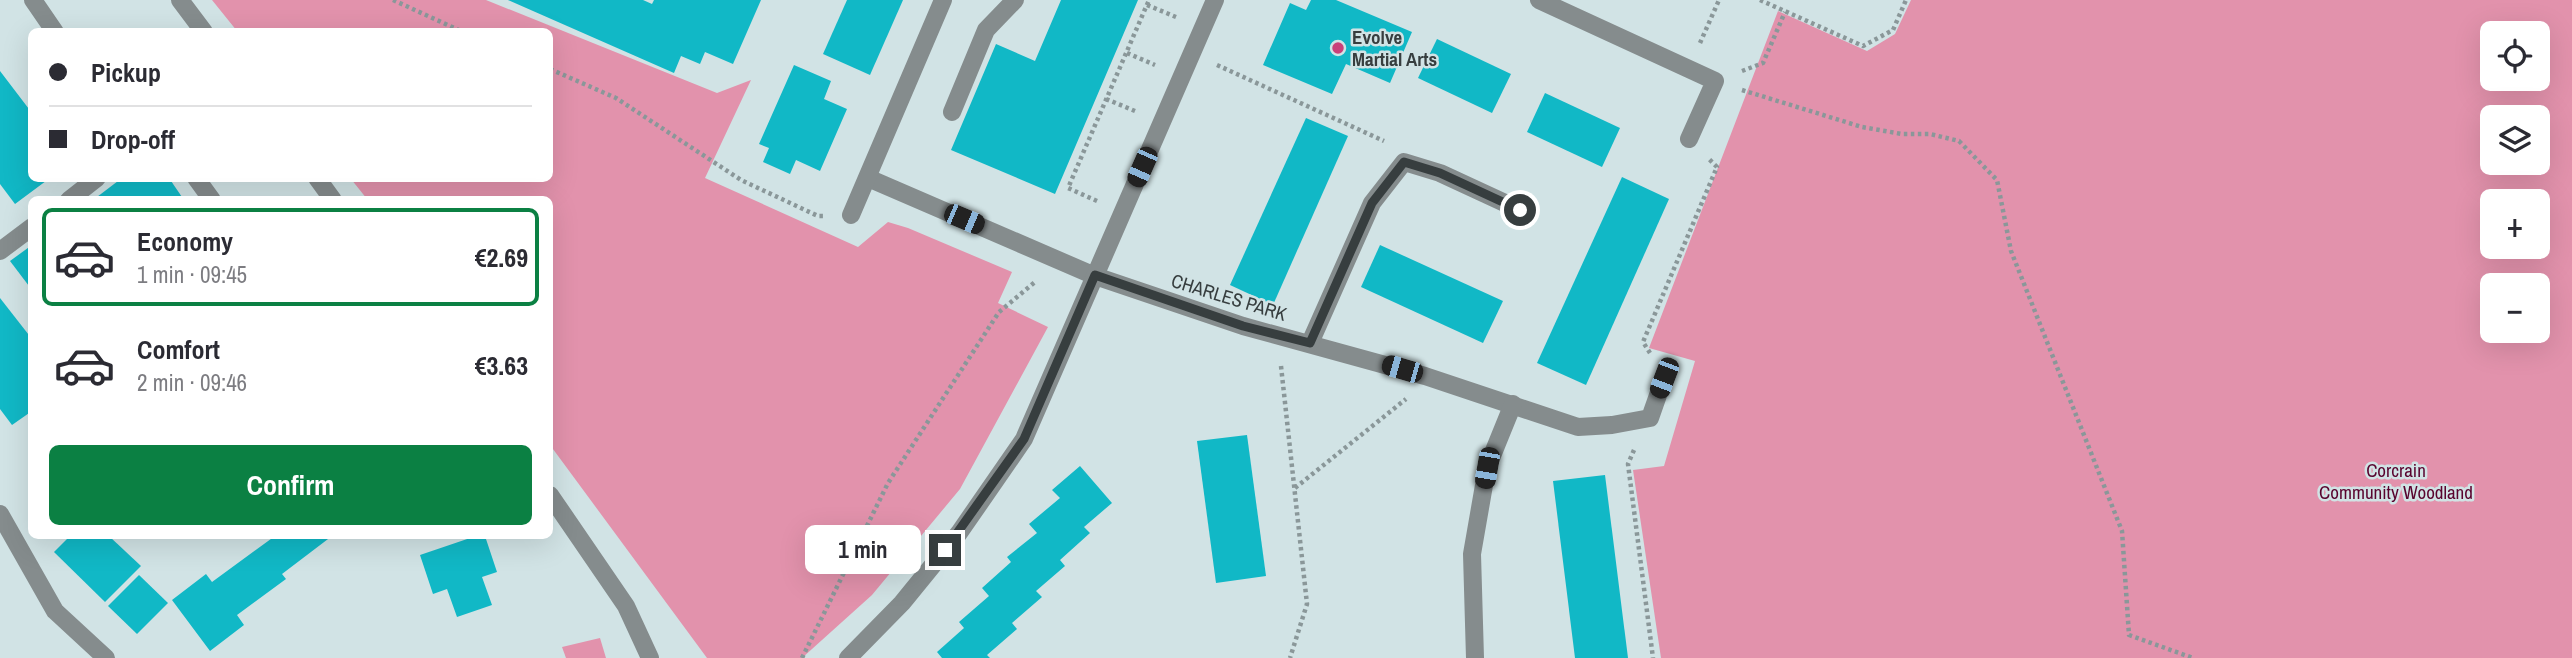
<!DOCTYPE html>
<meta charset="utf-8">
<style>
body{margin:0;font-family:"Archivo Narrow",sans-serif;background:#f7f7f7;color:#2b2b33;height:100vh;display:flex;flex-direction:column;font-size:26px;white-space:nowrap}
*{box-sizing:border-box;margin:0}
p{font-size:23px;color:#7c7c81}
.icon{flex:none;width:38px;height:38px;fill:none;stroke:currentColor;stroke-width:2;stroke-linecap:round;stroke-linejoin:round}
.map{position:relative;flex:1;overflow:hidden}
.sheet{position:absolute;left:28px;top:196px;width:525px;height:343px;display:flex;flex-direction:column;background:#fff;border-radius:10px;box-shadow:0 7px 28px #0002}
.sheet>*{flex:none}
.banner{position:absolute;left:28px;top:28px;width:525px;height:154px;border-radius:10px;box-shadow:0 7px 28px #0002;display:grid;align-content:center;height:154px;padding:0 21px;background:#fff}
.buttons{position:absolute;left:2480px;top:21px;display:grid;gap:14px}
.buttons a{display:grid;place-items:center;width:70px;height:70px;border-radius:10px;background:#fff;box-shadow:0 7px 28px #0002;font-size:35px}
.end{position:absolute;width:32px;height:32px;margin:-16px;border:9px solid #373e3f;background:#fff;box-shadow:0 0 0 4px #fff}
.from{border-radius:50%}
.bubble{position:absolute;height:49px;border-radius:10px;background:#fff;box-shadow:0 7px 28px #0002;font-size:23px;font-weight:800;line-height:49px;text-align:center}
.car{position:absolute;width:21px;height:42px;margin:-21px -10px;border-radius:9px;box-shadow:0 0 5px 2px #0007;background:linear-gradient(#222 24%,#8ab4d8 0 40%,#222 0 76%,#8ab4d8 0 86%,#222 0)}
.banner b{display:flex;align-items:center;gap:24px;height:66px;font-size:26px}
.banner b+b{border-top:2px solid #e1e1e2}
.banner i{width:18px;height:18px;background:#2b2b33}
ul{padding:12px 0 0;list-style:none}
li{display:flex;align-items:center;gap:21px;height:98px;margin:0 14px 10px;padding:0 7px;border:4px solid transparent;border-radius:10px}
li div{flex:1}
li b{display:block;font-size:26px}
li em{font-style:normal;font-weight:800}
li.current{border-color:#0b8043}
li>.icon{width:63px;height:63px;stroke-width:1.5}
.cta{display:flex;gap:14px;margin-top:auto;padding:14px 21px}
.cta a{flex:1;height:80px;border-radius:10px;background:#0b8043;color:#fff;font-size:28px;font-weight:800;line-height:80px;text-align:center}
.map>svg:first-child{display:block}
.green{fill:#e292ac;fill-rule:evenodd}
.building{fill:#11b8c6}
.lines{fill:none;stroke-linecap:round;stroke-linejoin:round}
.path{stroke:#8a9799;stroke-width:4.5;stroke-dasharray:3.5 3.5;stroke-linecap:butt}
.minor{stroke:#858c8d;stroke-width:18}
.route{stroke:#373e3f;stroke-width:9}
.poi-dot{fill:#c9407a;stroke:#d1e3e5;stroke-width:2.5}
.labels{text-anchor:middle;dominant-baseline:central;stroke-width:5;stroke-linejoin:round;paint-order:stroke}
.poi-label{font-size:19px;font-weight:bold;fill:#373e3f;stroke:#d1e3e5;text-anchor:start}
.street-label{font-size:19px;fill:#373e3f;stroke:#d1e3e5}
.park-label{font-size:19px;fill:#59032e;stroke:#d1e3e5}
</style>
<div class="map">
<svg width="2572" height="658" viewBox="0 0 2572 658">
<rect width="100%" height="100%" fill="#d1e3e5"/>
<g class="green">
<polygon points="212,0 486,0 717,93 751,80 705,178 858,247 888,222 908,228 1012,272 998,303 1048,327 960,489 872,595 802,658 707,658 550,445 550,200 367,199 351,179 550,178 550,32 237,31"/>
<path d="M1911,0H2572V658H1661L1633,470L1664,466L1695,361L1649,348L1778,11L1867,51L1895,34ZM2492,33H2538V79H2492ZM2492,117H2538V163H2492ZM2492,201H2538V247H2492ZM2492,285H2538V331H2492Z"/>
<polygon points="600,638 606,658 566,658 562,647"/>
</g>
<g class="building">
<polygon points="508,0 643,0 652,4 654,0 761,0 733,64 705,52 700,64 681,56 674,73"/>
<polygon points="847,0 903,0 870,75 823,54"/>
<polygon points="1061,0 1138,0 1055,194 951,150 996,44 1035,61"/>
<polygon points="1311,0 1336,0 1412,32 1390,83 1346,64 1332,94 1263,65 1290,3 1306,10"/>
<polygon points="1437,39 1511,74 1492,113 1418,78"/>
<polygon points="794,65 831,81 824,99 847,109 820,171 796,160 790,174 763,162 769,148 759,144"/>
<polygon points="0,71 32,113 32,178 50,178 15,204 0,184"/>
<polygon points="1545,93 1620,128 1602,167 1527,132"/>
<polygon points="1306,118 1348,136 1273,305 1230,285"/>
<polygon points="1622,177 1669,199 1586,385 1537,363"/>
<polygon points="122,178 169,178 184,200 93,200"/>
<polygon points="32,245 32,290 10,261"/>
<polygon points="1380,245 1503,301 1483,343 1361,287"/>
<polygon points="0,298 32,339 32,411 12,425 0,409"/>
<polygon points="1247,435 1266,576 1216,583 1197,441"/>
<polygon points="1080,466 1112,503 1084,527 1090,533 1060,560 1065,566 1036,591 1042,597 1012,623 1017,629 987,655 990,658 942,658 937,652 964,628 959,622 989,596 982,588 1011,562 1007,557 1037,533 1029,524 1060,498 1052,490"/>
<polygon points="1605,475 1628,658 1575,658 1553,481"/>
<polygon points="70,536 109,536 141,566 105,602 54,552"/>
<polygon points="275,536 332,536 282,574 286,579 237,615 244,625 210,651 172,600 206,574 212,582"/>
<polygon points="476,536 485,536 497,572 482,577 492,605 457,617 447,589 433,594 420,555"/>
<polygon points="139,575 168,603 137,634 108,606"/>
</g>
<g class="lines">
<g class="path">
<polyline points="393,0 463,32"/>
<polyline points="1760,0 1863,46 1893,30 1906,0"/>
<polyline points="1147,5 1176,17"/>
<polyline points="1700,43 1719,0"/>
<polyline points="1127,53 1155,65"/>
<polyline points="1217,65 1384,141"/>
<polyline points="550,69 616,98 741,180 818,216 825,216"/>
<polyline points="1742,71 1763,63 1785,12"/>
<polyline points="1742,90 1862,127 1902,134 1930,134 1959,141 1997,180 2011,251 2122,531 2129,635 2193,658"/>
<polyline points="1106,99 1135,111"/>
<polyline points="1097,201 1068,188 1149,0"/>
<polyline points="1650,353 1643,342 1717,167 1708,158"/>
<polyline points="1281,366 1307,604 1290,658"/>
<polyline points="1634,450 1628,464 1653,658"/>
<polyline points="1295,488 1406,399"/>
<polyline points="802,658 888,483 999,312 1035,282"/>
</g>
<g class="minor">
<polyline points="33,0 55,32"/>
<polyline points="180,0 204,32"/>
<polyline points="1539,0 1715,81 1689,139"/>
<polyline points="952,112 986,30 1015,0"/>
<polyline points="196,178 212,200"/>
<polyline points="317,178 333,200"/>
<polyline points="868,178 1095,276 1243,326 1425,376 1578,427 1612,425 1650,418 1664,378"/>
<polyline points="69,200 97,178"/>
<polyline points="851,215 943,0"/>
<polyline points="0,251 32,227"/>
<polyline points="1310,343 1372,203 1404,162 1440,173 1520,210"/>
<polyline points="550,495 626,606 650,658"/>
<polyline points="0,514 55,611 106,658"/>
<polyline points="848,658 902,603 959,533 1024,439 1215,0"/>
<polyline points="1475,658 1472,554 1487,468 1513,404"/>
</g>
</g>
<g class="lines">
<polyline class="route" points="945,550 1024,439 1095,275 1243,326 1310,343 1372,203 1404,162 1440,173 1520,210"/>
</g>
<circle class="poi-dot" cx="1338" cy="48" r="7"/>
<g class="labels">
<g class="poi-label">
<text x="1352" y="37">Evolve<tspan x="1352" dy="22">Martial Arts</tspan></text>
</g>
<g class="street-label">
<text transform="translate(1229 297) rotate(17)">CHARLES PARK</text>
</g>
<g class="park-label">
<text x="2396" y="470">Corcrain<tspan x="2396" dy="22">Community Woodland</tspan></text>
</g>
</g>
</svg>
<div class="buttons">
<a><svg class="icon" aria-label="locate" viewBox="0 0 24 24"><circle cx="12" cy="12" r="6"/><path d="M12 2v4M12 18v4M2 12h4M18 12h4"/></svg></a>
<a><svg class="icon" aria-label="layers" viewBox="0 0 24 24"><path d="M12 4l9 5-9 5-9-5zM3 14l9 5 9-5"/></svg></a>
<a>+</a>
<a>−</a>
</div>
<i class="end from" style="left:1520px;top:210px"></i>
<i class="end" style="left:945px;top:550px"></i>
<div class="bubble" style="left:805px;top:525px;width:116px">1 min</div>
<i class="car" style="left:1142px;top:167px;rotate:204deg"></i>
<i class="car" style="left:964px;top:219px;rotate:113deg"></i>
<i class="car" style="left:1402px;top:369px;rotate:286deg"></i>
<i class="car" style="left:1664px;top:378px;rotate:201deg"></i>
<i class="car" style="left:1487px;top:468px;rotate:190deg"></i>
<div class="banner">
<b><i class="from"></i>Pickup</b>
<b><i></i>Drop-off</b>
</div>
<section class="sheet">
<ul>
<li class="current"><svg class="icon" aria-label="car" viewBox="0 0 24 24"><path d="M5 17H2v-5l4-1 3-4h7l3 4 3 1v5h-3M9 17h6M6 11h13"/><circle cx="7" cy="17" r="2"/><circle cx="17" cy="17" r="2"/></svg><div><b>Economy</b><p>1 min · 09:45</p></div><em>€2.69</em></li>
<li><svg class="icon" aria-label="car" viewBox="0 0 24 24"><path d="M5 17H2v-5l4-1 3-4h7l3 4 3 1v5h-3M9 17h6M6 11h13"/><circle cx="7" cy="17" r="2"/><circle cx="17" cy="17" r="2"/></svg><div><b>Comfort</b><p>2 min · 09:46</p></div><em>€3.63</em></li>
</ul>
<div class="cta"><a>Confirm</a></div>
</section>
</div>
